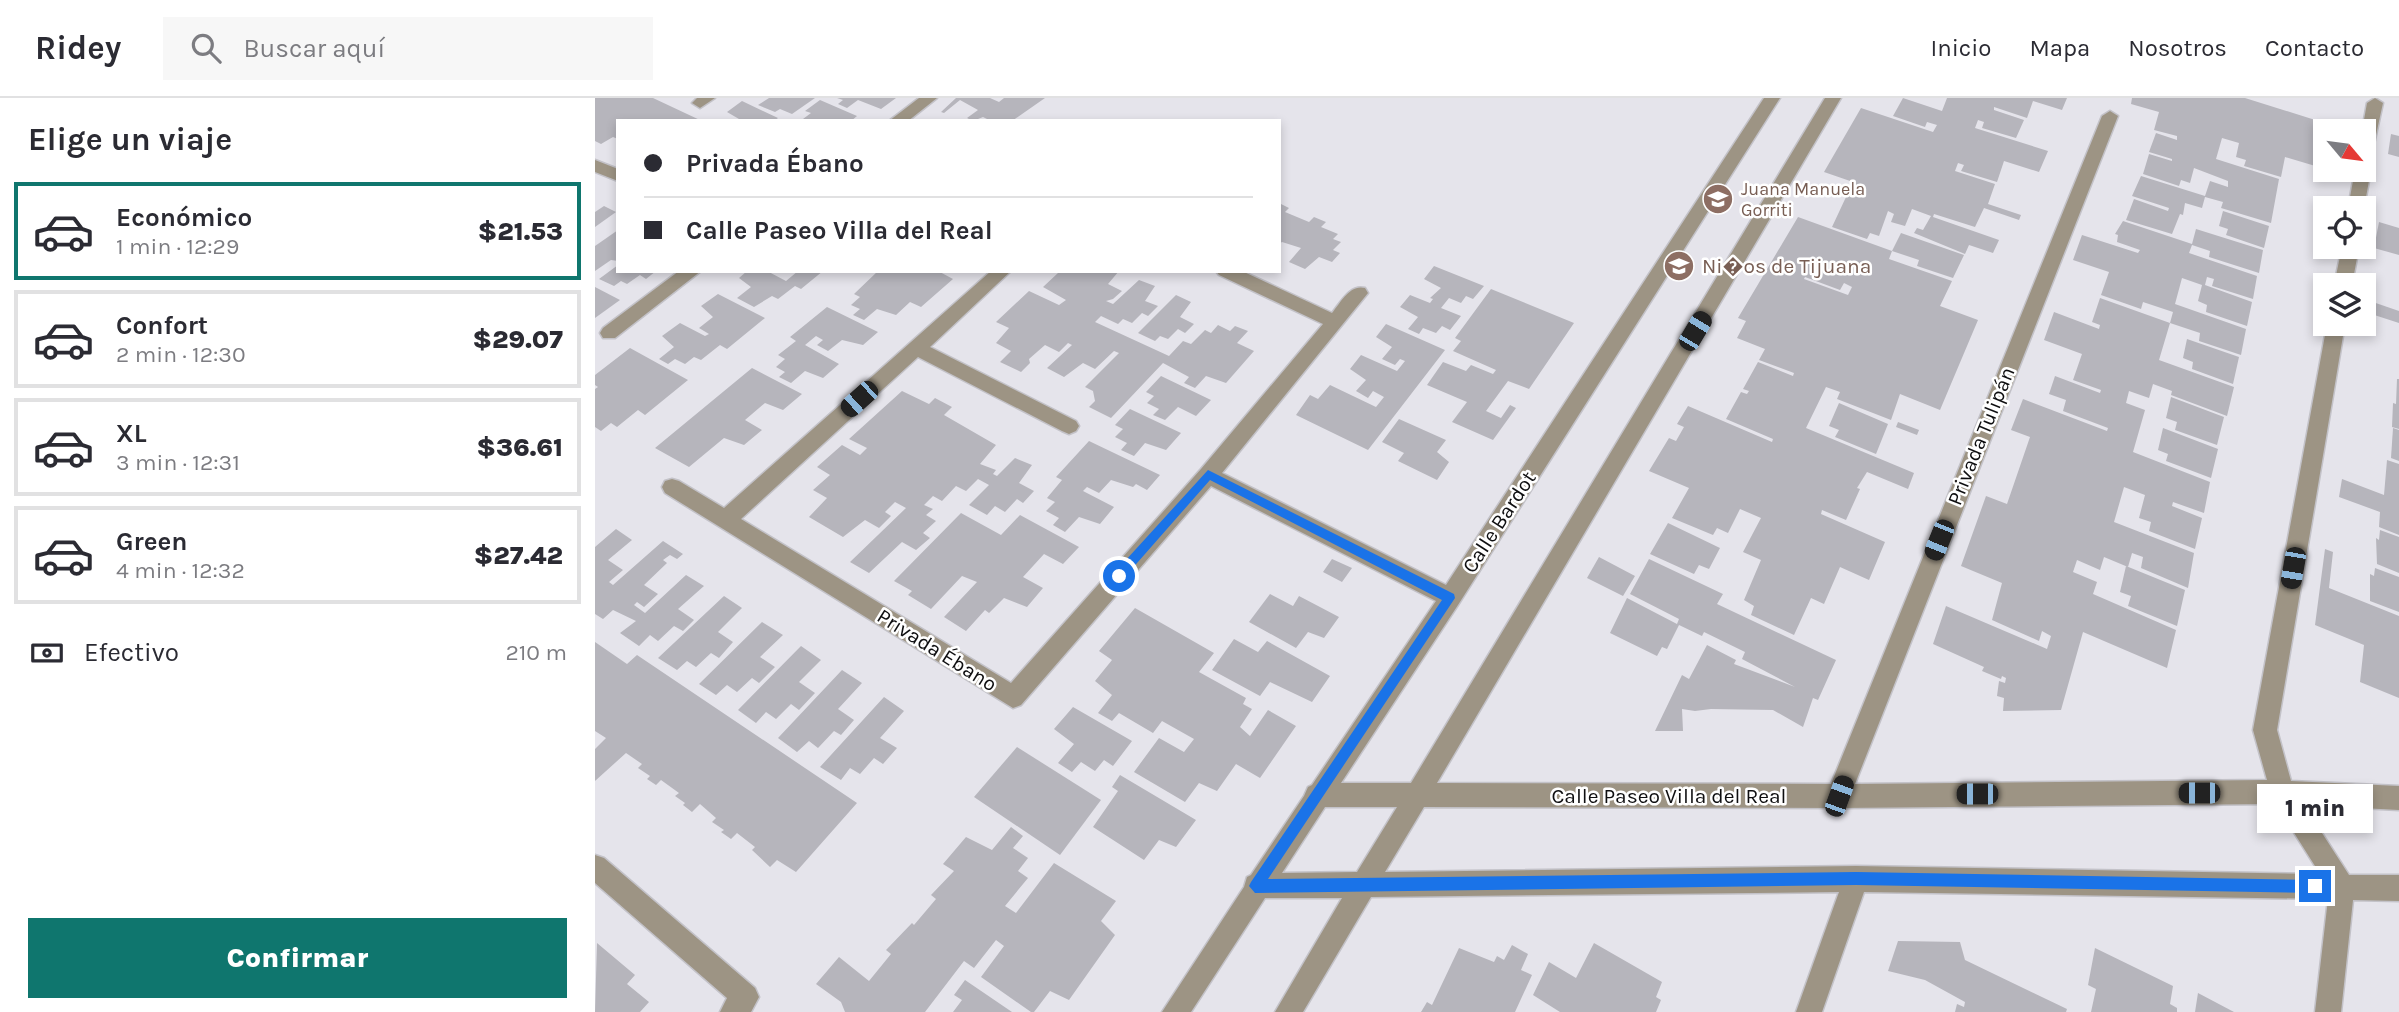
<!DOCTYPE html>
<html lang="es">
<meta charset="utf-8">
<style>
body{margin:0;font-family:Karla,sans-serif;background:#f7f7f7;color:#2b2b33;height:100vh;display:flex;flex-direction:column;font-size:26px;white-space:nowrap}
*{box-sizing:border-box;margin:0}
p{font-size:23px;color:#7c7c81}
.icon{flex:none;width:38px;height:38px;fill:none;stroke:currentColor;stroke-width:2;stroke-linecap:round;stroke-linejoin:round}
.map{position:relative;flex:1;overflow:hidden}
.details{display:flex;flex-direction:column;background:#fff;width:595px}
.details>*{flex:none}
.hud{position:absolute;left:21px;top:21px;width:665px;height:154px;border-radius:0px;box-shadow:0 4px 10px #0003;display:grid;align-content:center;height:154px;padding:0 28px;background:#fff}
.needle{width:46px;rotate:119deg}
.controls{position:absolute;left:1718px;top:21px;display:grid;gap:14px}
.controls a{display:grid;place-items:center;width:63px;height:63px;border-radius:0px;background:#fff;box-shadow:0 4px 10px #0003;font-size:35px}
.end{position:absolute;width:32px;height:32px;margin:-16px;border:9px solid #1a73e8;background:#fff;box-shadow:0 0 0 4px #fff}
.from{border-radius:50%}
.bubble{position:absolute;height:49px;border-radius:0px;background:#fff;box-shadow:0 4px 10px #0003;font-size:23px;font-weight:800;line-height:49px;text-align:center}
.car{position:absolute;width:21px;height:42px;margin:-21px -10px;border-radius:9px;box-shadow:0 0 5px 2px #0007;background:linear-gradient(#222 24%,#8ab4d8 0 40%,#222 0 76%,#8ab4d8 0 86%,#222 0)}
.hud b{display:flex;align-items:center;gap:24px;height:66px;font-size:26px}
.hud b+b{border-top:2px solid #e1e1e2}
.hud i{width:18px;height:18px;background:#2b2b33}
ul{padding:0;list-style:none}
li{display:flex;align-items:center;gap:21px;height:98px;margin:0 14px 10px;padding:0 14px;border:4px solid #e1e1e2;border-radius:0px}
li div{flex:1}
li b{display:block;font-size:26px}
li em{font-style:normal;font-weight:800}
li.current{border-color:#0f766e}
li>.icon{width:63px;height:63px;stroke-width:1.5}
h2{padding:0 28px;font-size:32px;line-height:84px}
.pay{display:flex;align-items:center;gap:18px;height:77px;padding:0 28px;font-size:26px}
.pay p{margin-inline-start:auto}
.primary-button{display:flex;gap:14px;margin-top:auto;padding:14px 28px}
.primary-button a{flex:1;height:80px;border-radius:0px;background:#0f766e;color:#fff;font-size:28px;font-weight:800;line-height:80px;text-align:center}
header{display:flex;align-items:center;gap:42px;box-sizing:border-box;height:98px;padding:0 35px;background:#fff;border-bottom:2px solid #e1e1e2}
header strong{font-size:33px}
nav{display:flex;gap:38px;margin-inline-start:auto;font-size:24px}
.search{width:490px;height:63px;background:#f7f7f7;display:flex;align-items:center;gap:18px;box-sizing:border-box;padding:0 24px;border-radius:0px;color:#7c7c81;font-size:26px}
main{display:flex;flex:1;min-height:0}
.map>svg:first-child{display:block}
.building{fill:#b6b5bc;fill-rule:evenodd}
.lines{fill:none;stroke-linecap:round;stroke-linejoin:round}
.minor-casing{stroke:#c3c2c8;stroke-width:3}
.minor{fill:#9d9484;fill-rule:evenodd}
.route{fill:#1a73e8}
.labels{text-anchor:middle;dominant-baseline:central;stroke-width:5;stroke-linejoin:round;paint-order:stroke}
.far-education-label{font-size:18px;fill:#785e54;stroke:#fff;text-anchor:start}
.education-label{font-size:21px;fill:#785e54;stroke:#fff;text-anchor:start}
.street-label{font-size:21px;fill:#0e0e10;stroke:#fff}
</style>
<header>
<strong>Ridey</strong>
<div class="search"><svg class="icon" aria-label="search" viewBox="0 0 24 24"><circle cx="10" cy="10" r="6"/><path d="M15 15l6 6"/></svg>Buscar aquí</div>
<nav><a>Inicio</a><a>Mapa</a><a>Nosotros</a><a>Contacto</a></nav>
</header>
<main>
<section class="details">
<h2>Elige un viaje</h2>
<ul>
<li class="current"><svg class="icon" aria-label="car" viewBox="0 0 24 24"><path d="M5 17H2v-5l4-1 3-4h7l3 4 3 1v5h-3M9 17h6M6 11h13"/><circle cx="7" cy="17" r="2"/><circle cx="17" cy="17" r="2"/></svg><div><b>Económico</b><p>1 min · 12:29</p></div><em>$21.53</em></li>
<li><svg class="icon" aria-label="car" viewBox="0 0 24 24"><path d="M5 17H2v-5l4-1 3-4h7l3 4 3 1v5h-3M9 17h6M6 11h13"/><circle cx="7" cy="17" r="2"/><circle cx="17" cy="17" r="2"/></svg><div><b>Confort</b><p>2 min · 12:30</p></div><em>$29.07</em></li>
<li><svg class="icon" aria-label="car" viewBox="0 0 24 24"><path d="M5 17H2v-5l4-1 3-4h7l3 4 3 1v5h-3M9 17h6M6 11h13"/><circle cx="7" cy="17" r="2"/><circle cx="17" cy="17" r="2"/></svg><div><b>XL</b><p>3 min · 12:31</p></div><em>$36.61</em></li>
<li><svg class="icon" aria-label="car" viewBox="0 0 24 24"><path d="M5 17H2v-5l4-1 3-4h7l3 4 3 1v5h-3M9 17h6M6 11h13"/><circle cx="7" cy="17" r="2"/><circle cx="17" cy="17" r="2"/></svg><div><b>Green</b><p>4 min · 12:32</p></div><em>$27.42</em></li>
</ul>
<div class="pay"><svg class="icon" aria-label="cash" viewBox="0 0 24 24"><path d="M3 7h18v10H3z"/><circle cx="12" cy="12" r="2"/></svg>Efectivo<p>210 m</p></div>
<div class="primary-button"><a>Confirmar</a></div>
</section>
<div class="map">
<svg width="1804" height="914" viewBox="0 0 1804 914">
<rect width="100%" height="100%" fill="#e5e4eb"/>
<g class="building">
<polygon points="0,0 58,0 107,23 23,23 23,41 18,39 6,46 0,43"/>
<polygon points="174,0 220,0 197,16 185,11 180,14 163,7"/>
<polygon points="242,0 301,0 286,11 263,2 252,10 243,6 248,2"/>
<polygon points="361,0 395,0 404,4 409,0 450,0 417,23 396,23 388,19 378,23 372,20 383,12 365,2 349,15 346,14"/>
<polygon points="1308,0 1347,13 1352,0 1472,0 1467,12 1438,3 1432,20 1399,9 1399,12 1429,22 1421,40 1387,30 1389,24 1383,22 1380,30 1453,53 1444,74 1409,63 1402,84 1366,73 1369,67 1363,65 1360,73 1400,86 1393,106 1426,117 1424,122 1389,110 1380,129 1339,116 1338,119 1404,142 1398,155 1374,147 1370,156 1319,135 1322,130 1328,132 1336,118 1317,111 1310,128 1296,124 1299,116 1293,113 1284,138 1275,135 1272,141 1237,129 1258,84 1229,74 1266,10 1338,34 1342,27 1332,24 1330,29 1298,18"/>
<polygon points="1537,0 1650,0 1736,27 1735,33 1731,33 1727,70 1690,59 1686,79 1649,68 1651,62 1641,59 1644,45 1627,40 1621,61 1684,81 1676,125 1626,110 1628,104 1610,99 1607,110 1590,105 1588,117 1585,116 1577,136 1531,122 1539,101 1573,113 1574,110 1537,98 1546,78 1610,98 1615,83 1633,89 1633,83 1599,70 1595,85 1586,82 1584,88 1548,76 1554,56 1577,63 1577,61 1554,54 1561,35 1582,42 1582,38 1559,32 1564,14 1536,6"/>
<polygon points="225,2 262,18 256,23 208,21 216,15 210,13"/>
<polygon points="147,3 183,20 179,23 141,23 144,21 132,14"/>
<polygon points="1796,36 1804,38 1804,59 1793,56"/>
<polygon points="684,105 694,110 690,114 714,124 719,119 731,124 726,129 743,136 738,141 746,144 738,152 745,155 737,164 724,159 710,171 694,164 706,150 687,144 684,146"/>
<polygon points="9,108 21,114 0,129 0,114"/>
<polygon points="1628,113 1674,128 1669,150 1631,137 1633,131 1624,128"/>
<path d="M1203,119L1297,153L1306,135L1369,157L1358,180L1322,168L1324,162L1297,153L1294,161L1357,183L1345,208L1383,222L1345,312L1305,296L1296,322L1242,301L1245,294L1231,289L1211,330L1319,375L1313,391L1272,374L1262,390L1265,391L1251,422L1227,412L1226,416L1290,444L1274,482L1245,469L1229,506L1216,500L1199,537L1156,517L1159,508L1149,502L1166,462L1148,454L1166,420L1145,411L1133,435L1122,430L1118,437L1077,420L1094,390L1054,373L1074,340L1081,343L1089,329L1082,326L1093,308L1177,344L1178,341L1131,321L1146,294L1152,296L1154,293L1148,291L1163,264L1198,278L1199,275L1164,262L1170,251L1142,240L1151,223L1143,220ZM1210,179L1245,192L1249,185L1257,189L1253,197L1209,181Z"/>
<polygon points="1528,123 1597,146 1601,131 1668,152 1664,175 1614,159 1615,153 1597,147 1594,155 1662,178 1658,201 1617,188 1619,181 1612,179 1610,187 1657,204 1652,228 1611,214 1612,207 1603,203 1607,187 1587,180 1580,206 1651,231 1646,257 1604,243 1605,235 1575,225 1564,262 1639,289 1632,318 1576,297 1577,293 1558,286 1554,300 1534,293 1531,305 1550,312 1538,354 1615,384 1609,415 1578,404 1577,408 1607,420 1600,451 1554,433 1556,424 1544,420 1550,397 1529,389 1519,424 1599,455 1593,490 1546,470 1548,459 1537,455 1533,469 1509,459 1505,472 1482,462 1478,474 1502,484 1498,496 1581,532 1572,570 1488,534 1466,612 1408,613 1409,600 1402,598 1404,583 1410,585 1411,580 1407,578 1406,581 1387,573 1389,569 1338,546 1351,508 1452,551 1456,538 1447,533 1444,543 1397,522 1407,485 1366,468 1391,398 1412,406 1435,339 1416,332 1428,301 1512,333 1513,330 1468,313 1471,302 1454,296 1460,278 1505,295 1506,292 1478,282 1487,256 1449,242 1459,214 1504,231 1505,227 1497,224 1505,200 1575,225 1578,214 1548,204 1546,211 1506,197 1514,174 1478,162 1487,137 1543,155 1545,152 1522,144 1523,137 1520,136"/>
<polygon points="1784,124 1804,130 1804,157 1779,150"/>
<polygon points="23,132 23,163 16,162 0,173 0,148"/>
<polygon points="23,167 23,173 61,173 51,181 45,177 32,186 26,183 19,188 4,181"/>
<polygon points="839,168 889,188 878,201 871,198 866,205 854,200 846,210 866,218 855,232 847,228 841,235 828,230 824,236 813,231 823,219 805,209 815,197 835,205 838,201 835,200 846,190 829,181"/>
<polygon points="152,173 172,173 191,183 203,173 228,173 206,191 200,188 183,201 177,198 159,209 142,200 156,189 144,180"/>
<polygon points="283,173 343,173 358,181 326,209 315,204 301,217 282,211 269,222 258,217 265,211 256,207 265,199 259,196"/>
<polygon points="459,173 524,173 513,186 527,193 518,201 511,203 518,206 544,182 560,188 550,203 563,208 553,218 547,215 537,225 528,221 523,226 506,218 500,224 574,258 588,243 596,246 610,232 616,235 623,227 635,233 640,228 653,233 642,245 659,253 631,285 611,278 600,290 589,285 594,279 568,265 516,320 494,309 500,303 498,293 490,289 524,255 519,253 500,271 488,265 469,279 452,270 477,247 473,245 464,254 450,247 434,261 435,265 426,274 405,264 416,253 401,245 414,230 401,224 434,193 464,207 471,202 448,189 463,175"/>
<polygon points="0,189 25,202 0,220"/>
<polygon points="896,191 979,225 934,291 913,283 891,313 906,320 915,307 921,310 898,342 857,324 872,304 832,287 848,264 871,273 876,267 898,276 901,272 858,253 866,243 860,240"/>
<polygon points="123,196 170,220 132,251 125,247 106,262 99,259 90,266 80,261 73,266 64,261 79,249 67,238 85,225 110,238 114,236 104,230 118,219 106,208"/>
<polygon points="581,197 596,204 585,219 599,226 590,235 583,231 573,241 565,238 560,243 543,235"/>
<polygon points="1772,202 1804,213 1804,225 1770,214"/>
<polygon points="232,209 283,234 268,247 247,242 233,253 222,247 228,242 221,238 210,247 244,266 228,280 210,273 196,285 184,279 190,274 181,269 190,261 183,257 201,243 195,239"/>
<polygon points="791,226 850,252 773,352 701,317 715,297 723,301 735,287 781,309 789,299 778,293 773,300 761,293 771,282 755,271 766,257 802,273 810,263 805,261 800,267 787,261 797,249 781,239"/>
<polygon points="1592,241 1644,259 1638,286 1597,271 1598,264 1588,260"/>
<polygon points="35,250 93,282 50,317 43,312 22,329 16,325 6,333 0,329 0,291 3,289 0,287 0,277"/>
<polygon points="157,270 207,296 188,312 170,305 150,322 167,332 149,347 129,340 94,369 60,350"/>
<polygon points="566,278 616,302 601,318 583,309 570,322 558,317 564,311 552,305 559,298 551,294"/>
<polygon points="1802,281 1804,281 1804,331 1797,329 1798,305 1801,306"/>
<polygon points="307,293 334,306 340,300 357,309 349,317 401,347 385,366 401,372 398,376 402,378 420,360 437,367 424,385 439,393 428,405 422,401 410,414 400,408 392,417 374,407 394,387 383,381 371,393 361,388 347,403 338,398 329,407 338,411 331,417 341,423 328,435 335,440 321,452 307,444 274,475 255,464 311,410 300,404 290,414 296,418 284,430 270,422 248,439 214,419 232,400 218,392 235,377 222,369 247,347 265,357 272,350 254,341"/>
<polygon points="1576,299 1629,319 1622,347 1580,332 1582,324 1571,320"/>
<polygon points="1244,305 1293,326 1281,356 1240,339 1244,332 1234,328"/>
<polygon points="535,311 586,335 571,352 550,345 539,358 526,352 532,345 520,339 528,331 520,327"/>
<polygon points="804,321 851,342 842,354 854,364 842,382 803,363 809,355 787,344"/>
<polygon points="1303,324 1324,332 1322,337 1301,329"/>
<polygon points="1568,330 1623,351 1616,380 1571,363 1573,356 1563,352"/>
<polygon points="1798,330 1804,332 1804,363 1796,360"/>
<polygon points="494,343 565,377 552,392 541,386 538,389 516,382 504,395 492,389 488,393 519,409 505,426 484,419 470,434 458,427 464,420 451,413 460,404 452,400 467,382 461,379"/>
<polygon points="1792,362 1804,366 1804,437 1784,429 1785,414 1744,399 1747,381 1789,397"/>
<polygon points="366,415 406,437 425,417 484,449 468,466 449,456 428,479 448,490 432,509 409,500 394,515 390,512 371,533 349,519 382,484 367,478 336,511 313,497 317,493 299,483"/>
<polygon points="1073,425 1125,450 1114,471 1104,467 1099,476 1055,456"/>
<polygon points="21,431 37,442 13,462 28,472 14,484 18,487 68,443 88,456 82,461 75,457 68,462 72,465 49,487 63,496 49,509 42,504 39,507 50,515 91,477 109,488 83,511 99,522 88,533 79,528 63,543 55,537 44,548 25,535 41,523 18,512 8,521 0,516 0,449"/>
<polygon points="1785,432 1804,439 1804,475 1782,466 1781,440 1784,442"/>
<polygon points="1730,451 1738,454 1734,490 1804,518 1804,600 1765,584 1769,547 1720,527"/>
<polygon points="1004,459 1040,478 1028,498 992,480"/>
<polygon points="737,461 757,470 747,484 728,474"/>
<polygon points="1054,461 1128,496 1122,506 1241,562 1223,602 1218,600 1208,629 1178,612 1116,611 1100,613 1087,611 1088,633 1060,633 1087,577 1094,581 1112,547 1141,562 1139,566 1200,589 1147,561 1150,554 1109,534 1107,538 1084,527 1072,551 1067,549 1062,558 1015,535 1032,500 1082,526 1084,521 1035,496"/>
<polygon points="1531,468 1590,492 1582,528 1533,508 1536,498 1525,494"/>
<polygon points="1780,470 1804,479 1804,514 1775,503 1775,476 1779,478"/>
<polygon points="675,496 698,508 704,498 744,519 729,540 713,534 701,550 654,524"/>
<polygon points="129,498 147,510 123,534 138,544 124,560 116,555 101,569 92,563 82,572 63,560"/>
<polygon points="540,510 619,555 604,574 651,600 648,606 657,611 645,629 655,638 673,612 701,628 665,680 641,666 622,693 604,685 590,704 539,674 564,640 589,654 599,641 567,623 558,635 524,615 517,623 503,615 517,597 500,583 517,562 504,553"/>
<polygon points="167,524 188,537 165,559 180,569 164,585 157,580 142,594 132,587 121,597 104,586"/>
<polygon points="639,541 663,554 672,543 735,578 717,604 675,584 665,598 617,572"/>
<polygon points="0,544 32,566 42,557 262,705 201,774 182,762 175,769 157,752 160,749 142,735 136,741 126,734 129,732 117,724 121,720 105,706 97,714 88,707 90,705 80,698 84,695 66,682 61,687 52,681 55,678 43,670 47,666 31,655 0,683 0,651 11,640 0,633"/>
<polygon points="206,548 226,562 204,584 220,595 204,612 196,606 181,621 171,614 161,625 143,612"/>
<polygon points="247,572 267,585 243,611 259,622 246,637 239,633 223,650 214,643 202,654 183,640"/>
<polygon points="289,599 309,613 285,640 302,650 288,666 279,660 265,676 255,670 246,682 225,669"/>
<polygon points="478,609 537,643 518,668 509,662 500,673 486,664 477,674 463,665 479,646 459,631"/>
<polygon points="422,649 506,702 465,757 379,699"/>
<polygon points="525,677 601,722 581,749 564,742 549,762 498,729 523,693 517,689"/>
<polygon points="416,729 428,738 418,750 433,760 423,773 433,780 410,808 421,815 459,765 521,803 506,823 520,837 474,902 455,893 439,914 436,914 386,879 409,848 401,842 379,870 369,863 330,914 250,914 246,904 221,886 244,859 274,883 296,856 291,852 317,825 319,827 341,801 336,797 359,773 348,766 371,739 397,752"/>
<polygon points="1303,843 1365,844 1370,862 1472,911 1471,914 1360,914 1362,906 1369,909 1370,904 1330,882 1293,873"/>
<polygon points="2,845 40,877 32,886 54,904 45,914 0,914"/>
<polygon points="999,845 1067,884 1061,899 1066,902 1061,914 965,914 938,897 954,864 981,880"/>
<polygon points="917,847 933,856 926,872 937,877 920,914 826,914 832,904 837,907 864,850 899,864 902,858 909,862"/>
<polygon points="1500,850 1578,888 1575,906 1582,910 1582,914 1496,914 1501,891 1493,887"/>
<polygon points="370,882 417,914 358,914 367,902 359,897"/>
<polygon points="1603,895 1639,914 1600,914"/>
</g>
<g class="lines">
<g class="minor-casing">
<g id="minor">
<polygon points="102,0 120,0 105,10 97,5"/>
<polygon points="324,0 342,0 313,23 294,23"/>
<path d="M1169,0H1185L863,507L746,685H816L1230,0H1246L842,685L1236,686L1507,18L1515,13L1523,18L1260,686L1672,682L1658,632L1732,226H1750L1682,632L1696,683L1804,688V712L1709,707L1754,777H1804V803L1758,802L1746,914H1720L1733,801L1269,794L1227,914H1201L1244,794L776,799L708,914H680L747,800H670L596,914H567L649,789L652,779L656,777L709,698L713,689L717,687L841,503L616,388L426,607L418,610L70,395L67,389L70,383L77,381L84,383L129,410L396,173H416L335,249L481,323L484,328L481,333L474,336L467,333L323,259L146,421L416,585L606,371L728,226L624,177L621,173H647L737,215C746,204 755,186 770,190L773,195L627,375L851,487ZM1681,706L1725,776L1261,768L790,774L829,709L1243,710ZM730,709H802L762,774L687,775Z"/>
<polygon points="1780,0 1788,5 1774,69 1776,72 1769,110 1753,110 1760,72 1769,72 1769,33 1767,33 1772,5"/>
<polygon points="0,62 23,71 23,83 0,74"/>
<polygon points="1747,149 1764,149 1757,187 1739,187"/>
<polygon points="84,173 106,173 20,240 8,240 5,235 8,230"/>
<polygon points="0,757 9,760 160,890 164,899 156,914 125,914 132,900 0,785"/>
</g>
</g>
<use href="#minor" class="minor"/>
</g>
<polygon class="route" points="613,372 859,496 860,500 673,781 1261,774 1720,782 1727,788 1720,795 1261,787 660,795 654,788 656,784 847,502 615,382 528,481 520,481 520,474"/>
<defs>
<g id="school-disc" transform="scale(1.575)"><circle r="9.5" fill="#8d6e63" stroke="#fff"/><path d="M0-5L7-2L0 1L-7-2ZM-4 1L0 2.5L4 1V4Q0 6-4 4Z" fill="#fff"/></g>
</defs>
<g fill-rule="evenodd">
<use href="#school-disc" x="1123" y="101"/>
<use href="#school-disc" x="1084" y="168"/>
</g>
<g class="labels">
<g class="far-education-label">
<text x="1146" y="91">Juana Manuela<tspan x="1146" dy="21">Gorriti</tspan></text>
</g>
<g class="education-label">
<text x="1107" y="168">Ni�os de Tijuana</text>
</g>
<g class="street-label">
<text transform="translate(1386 338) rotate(-68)">Privada Tulipán</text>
<text transform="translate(904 424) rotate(-57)">Calle Bardot</text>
<text transform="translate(342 552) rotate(32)">Privada Ébano</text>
<text x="1074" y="698">Calle Paseo Villa del Real</text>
</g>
</g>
</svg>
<div class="controls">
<a><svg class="needle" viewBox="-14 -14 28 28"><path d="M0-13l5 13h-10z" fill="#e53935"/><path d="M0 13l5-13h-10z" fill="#7c7c81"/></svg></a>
<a><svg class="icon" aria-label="locate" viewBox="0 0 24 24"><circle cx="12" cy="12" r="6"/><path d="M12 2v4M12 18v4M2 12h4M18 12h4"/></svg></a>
<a><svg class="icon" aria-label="layers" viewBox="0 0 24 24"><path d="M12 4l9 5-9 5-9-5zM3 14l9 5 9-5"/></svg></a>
</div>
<i class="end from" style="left:524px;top:478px"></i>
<i class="end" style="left:1720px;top:788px"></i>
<div class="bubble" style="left:1662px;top:686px;width:116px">1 min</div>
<i class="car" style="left:1100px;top:233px;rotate:31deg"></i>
<i class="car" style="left:264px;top:301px;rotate:228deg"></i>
<i class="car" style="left:1344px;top:442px;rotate:202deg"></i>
<i class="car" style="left:1698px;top:470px;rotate:190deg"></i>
<i class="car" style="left:1604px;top:695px;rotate:270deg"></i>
<i class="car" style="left:1382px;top:696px;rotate:270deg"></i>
<i class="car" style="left:1244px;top:698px;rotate:20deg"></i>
<div class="hud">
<b><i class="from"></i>Privada Ébano</b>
<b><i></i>Calle Paseo Villa del Real</b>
</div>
</div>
</main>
